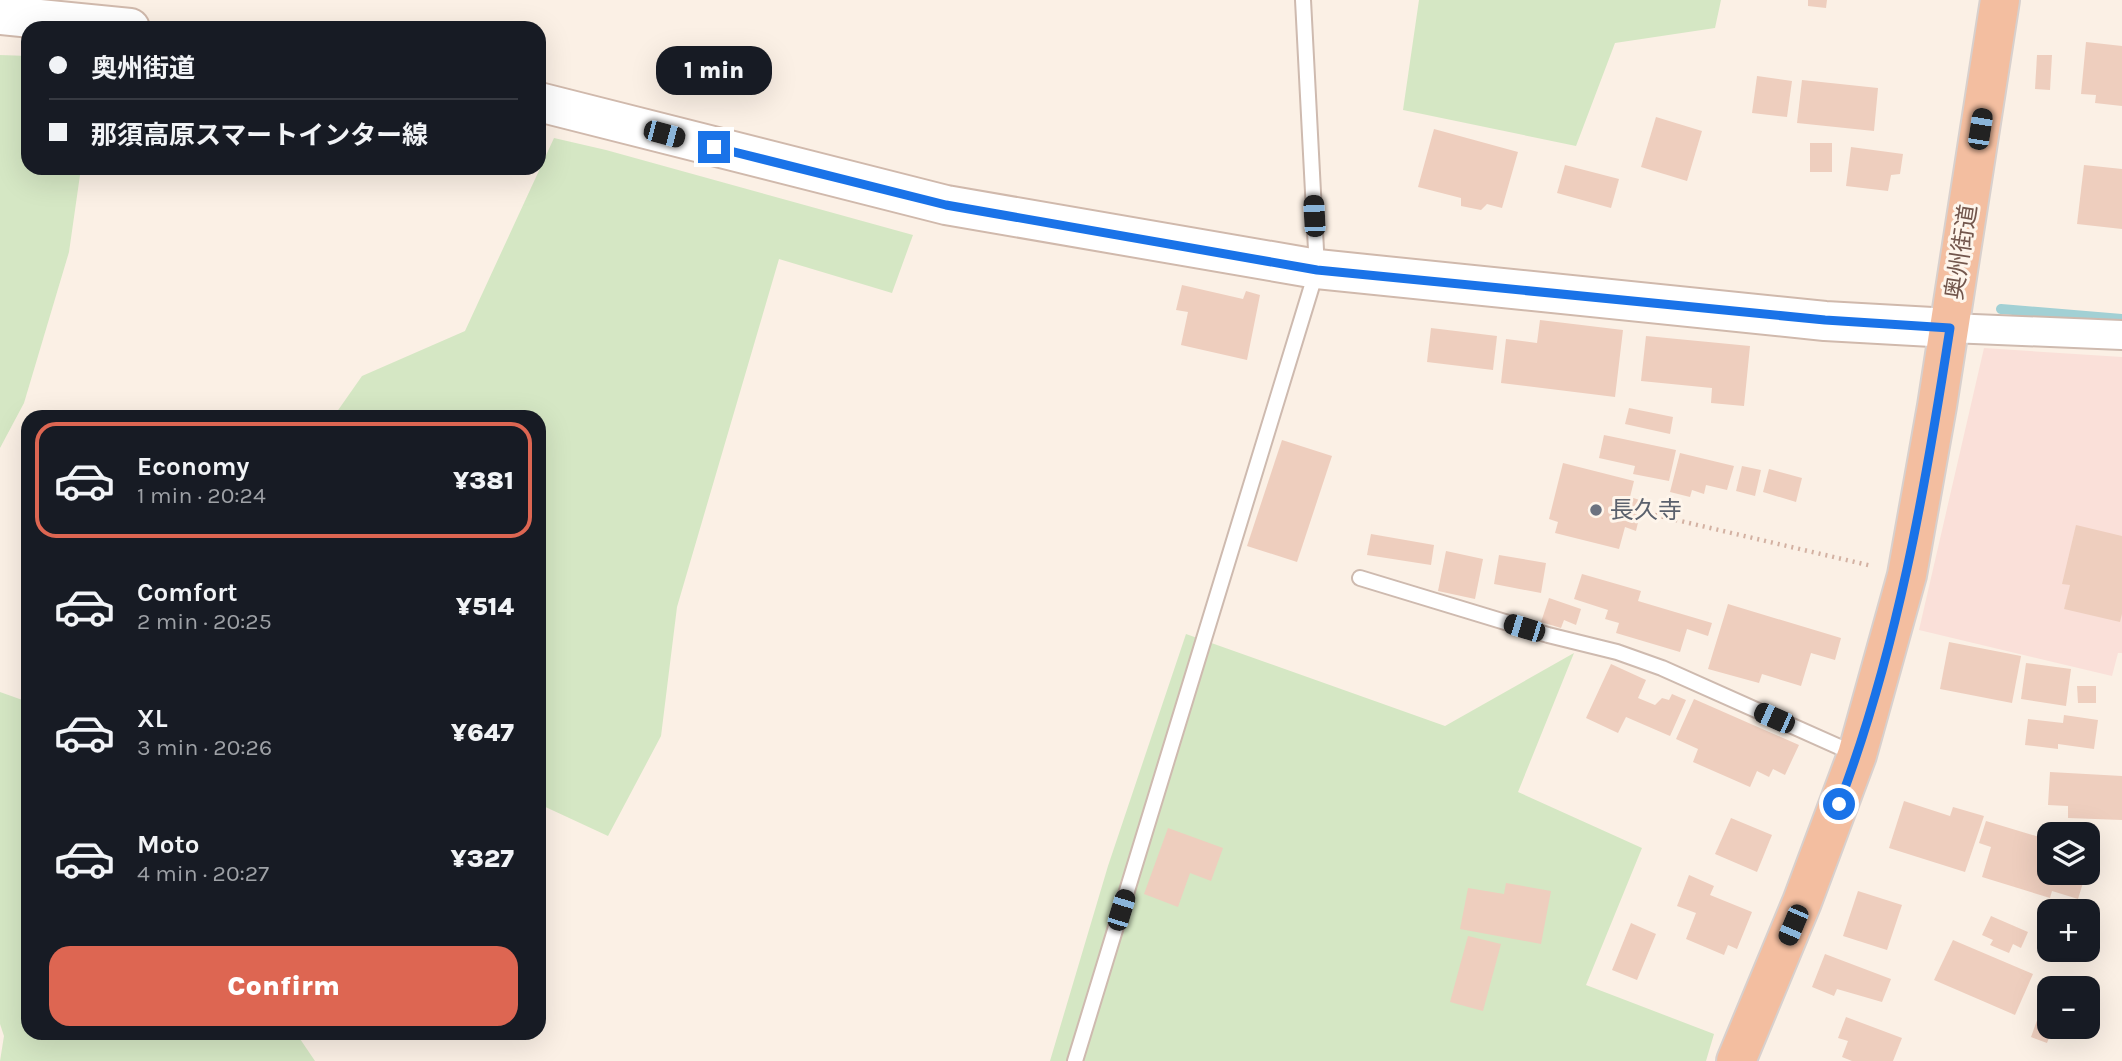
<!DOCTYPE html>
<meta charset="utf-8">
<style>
body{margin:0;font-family:Karla,"Noto Sans JP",sans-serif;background:#20242c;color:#f1f3f6;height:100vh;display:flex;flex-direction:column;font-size:26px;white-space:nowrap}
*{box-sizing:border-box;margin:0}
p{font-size:23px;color:#9ea1a6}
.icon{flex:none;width:38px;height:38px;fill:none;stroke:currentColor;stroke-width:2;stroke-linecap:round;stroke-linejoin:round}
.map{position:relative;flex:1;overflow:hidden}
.sheet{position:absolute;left:21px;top:410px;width:525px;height:630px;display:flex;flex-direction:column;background:#171b24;border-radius:21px;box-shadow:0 7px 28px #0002}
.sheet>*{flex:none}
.guide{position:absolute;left:21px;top:21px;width:525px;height:154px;border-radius:21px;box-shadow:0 7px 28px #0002;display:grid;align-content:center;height:154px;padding:0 28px;background:#171b24}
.fabs{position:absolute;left:2037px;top:822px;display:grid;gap:14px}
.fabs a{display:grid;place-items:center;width:63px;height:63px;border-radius:14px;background:#171b24;box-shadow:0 7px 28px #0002;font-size:35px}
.end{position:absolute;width:32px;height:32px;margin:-16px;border:9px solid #1a73e8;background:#fff;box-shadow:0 0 0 4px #fff}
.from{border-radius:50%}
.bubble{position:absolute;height:49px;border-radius:21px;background:#171b24;box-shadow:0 7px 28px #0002;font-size:23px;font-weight:800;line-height:49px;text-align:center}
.car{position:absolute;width:21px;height:42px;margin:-21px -10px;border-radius:9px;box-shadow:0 0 5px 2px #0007;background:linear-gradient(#222 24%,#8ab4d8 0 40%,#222 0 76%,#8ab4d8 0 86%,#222 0)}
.guide b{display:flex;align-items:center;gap:24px;height:66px;font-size:26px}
.guide b+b{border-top:2px solid #363941}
.guide i{width:18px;height:18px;background:#f1f3f6}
ul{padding:12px 0 0;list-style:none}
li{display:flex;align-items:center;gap:21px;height:116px;margin:0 14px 10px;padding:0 14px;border:4px solid transparent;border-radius:21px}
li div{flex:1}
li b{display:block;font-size:26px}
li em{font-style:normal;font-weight:800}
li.active{border-color:#dd6652}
li>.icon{width:63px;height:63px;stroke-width:1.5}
.cta{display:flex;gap:14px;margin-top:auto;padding:14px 28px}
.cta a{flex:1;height:80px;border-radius:21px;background:#dd6652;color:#fff;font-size:28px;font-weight:800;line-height:80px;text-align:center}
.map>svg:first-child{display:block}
.commercial{fill:#fae0d9}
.green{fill:#d5e7c4}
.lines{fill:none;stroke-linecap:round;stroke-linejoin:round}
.stream{stroke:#a2d0d4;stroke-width:10}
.building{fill:#eecebe}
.service-casing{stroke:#cebaaf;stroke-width:18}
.minor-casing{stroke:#cebaaf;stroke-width:32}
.secondary-casing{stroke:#d0b9ac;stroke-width:42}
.trunk-casing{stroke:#d8d0cd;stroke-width:42}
.path{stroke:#d3b1a2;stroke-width:4.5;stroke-dasharray:2 5;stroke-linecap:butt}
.service{stroke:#fff;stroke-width:14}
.minor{stroke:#fff;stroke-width:28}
.secondary{stroke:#fff;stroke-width:38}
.trunk{stroke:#f3bea0;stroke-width:38}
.route{stroke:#1a73e8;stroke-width:9}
.worship-dot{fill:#6b7280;stroke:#fef5eb;stroke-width:2.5}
.labels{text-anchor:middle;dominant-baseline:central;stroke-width:6;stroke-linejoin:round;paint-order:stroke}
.street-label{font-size:24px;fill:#72564c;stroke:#fef5eb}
.worship-label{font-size:24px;fill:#5b616d;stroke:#fef5eb;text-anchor:start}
</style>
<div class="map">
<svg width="2122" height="1061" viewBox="0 0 2122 1061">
<rect width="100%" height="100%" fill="#fbf0e5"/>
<polygon class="commercial" points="1984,348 2122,357 2122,653 2118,653 2112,676 1919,630"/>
<g class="green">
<polygon points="1419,0 1721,0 1715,28 1615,43 1576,146 1403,110"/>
<polygon points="0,55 28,56 28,168 81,168 69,252 24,403 0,448"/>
<polygon points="554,138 606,150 913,235 892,293 779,259 677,607 661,736 608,836 539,804 539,416 334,416 362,376 465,331"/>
<polygon points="1186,634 1445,726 1574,653 1518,792 1642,848 1586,985 1714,1034 1706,1061 1050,1061 1108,866"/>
<polygon points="0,692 28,702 28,1032 296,1033 315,1061 0,1061 4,1036 0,1024"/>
</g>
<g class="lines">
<polyline class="stream" points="2001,309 2122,319"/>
</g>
<g class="building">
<polygon points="1808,0 1827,0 1826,8 1808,6"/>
<polygon points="2086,42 2122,46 2122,106 2095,103 2096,95 2081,94"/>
<polygon points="2037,55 2052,55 2050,90 2035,89"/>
<polygon points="1757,76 1792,81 1787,117 1752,113"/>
<polygon points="1802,80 1878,88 1874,131 1797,123"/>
<polygon points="1656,117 1702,131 1687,181 1641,167"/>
<polygon points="1434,129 1518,152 1502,208 1487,204 1481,210 1461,206 1461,198 1418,187"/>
<rect x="1810" y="143" width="22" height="29"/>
<polygon points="1851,147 1903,154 1900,174 1891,175 1888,191 1846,186"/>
<polygon points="1565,165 1619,179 1611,208 1557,193"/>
<polygon points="2084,165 2122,169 2122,229 2077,224"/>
<polygon points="1182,285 1243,299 1246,291 1260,295 1247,360 1181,345 1188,312 1176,310"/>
<polygon points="1540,320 1623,330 1615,397 1501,383 1506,339 1537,343"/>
<polygon points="1431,328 1497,336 1493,370 1427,362"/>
<polygon points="1646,336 1750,346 1744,406 1711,403 1712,388 1641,381"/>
<polygon points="1629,408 1673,417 1670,434 1625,424"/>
<polygon points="1604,435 1676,450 1669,481 1633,474 1635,466 1599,458"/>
<polygon points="1282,440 1332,456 1297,562 1247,546"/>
<polygon points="1680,453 1734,466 1727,490 1706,485 1704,494 1692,490 1690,497 1670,492"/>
<polygon points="1563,463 1634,481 1630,497 1643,501 1636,531 1625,527 1619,549 1555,533 1558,522 1549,519"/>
<polygon points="1742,466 1761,470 1755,496 1736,491"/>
<polygon points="1769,469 1802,478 1796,502 1763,492"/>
<polygon points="2076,525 2122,536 2122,614 2120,622 2064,609 2070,585 2062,584"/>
<polygon points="1371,534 1434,545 1431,565 1367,555"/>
<polygon points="1446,551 1483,559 1475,599 1438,591"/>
<polygon points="1499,555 1546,563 1541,593 1494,584"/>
<polygon points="1582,574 1641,591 1638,601 1712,623 1708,636 1687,629 1680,652 1616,633 1619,623 1605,619 1608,610 1574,599"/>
<polygon points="1549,598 1581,609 1576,625 1564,620 1561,628 1541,622"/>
<polygon points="1728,604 1841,638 1835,660 1811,653 1801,686 1762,674 1759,683 1708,669"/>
<polygon points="1949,642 2021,656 2012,703 1940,689"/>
<polygon points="2026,663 2071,669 2066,706 2021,699"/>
<polygon points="1611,664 1646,680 1638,698 1655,705 1662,698 1669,700 1672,694 1686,700 1670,736 1626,717 1618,733 1586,718"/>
<polygon points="2077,686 2096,686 2096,703 2078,703"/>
<polygon points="1694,699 1799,745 1785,775 1773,769 1769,777 1757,771 1750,787 1693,762 1698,749 1676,739"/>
<polygon points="2064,715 2098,720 2094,749 2058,744 2058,749 2025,745 2028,719 2063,723"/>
<polygon points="2050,772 2122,776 2122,820 2068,818 2068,806 2048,805"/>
<polygon points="1904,801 1950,816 1953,807 1984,816 1965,872 1889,848"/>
<polygon points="1731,818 1772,835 1757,872 1715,854"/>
<polygon points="1986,821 2049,840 2049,873 2086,873 2078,899 2052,891 2050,898 1982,877 1991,847 1979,843"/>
<polygon points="1168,828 1223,848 1211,881 1190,873 1178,907 1144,894"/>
<polygon points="1689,875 1714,886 1710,895 1752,912 1737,949 1728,945 1724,955 1686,939 1696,913 1677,906"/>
<polygon points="1506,883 1551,891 1541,944 1460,929 1468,888 1504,894"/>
<polygon points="1858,891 1902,905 1887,950 1843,936"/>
<polygon points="1991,916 2028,932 2021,948 2013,944 2009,953 1990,945 1993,940 1982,935"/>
<polygon points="1631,923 1656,934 1637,980 1612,970"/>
<polygon points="1468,936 1501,944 1483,1011 1450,1002"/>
<polygon points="1953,940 2033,974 2015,1015 1934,980"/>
<polygon points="2048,950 2071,950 2068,961 2046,956"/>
<polygon points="1825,954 1891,979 1882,1002 1837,989 1834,996 1812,987"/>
<polygon points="2049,987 2049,1027 2053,1027 2047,1043 2031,1037"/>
<polygon points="1846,1017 1902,1038 1893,1061 1852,1061 1842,1057 1848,1041 1838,1038"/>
</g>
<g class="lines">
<g class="service-casing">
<g id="service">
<polyline points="1360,578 1548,635 1617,652 1662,668 1855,754"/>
<polyline points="1075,1061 1317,269 1303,0"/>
</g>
</g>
<g class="minor-casing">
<polyline id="minor" points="1950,328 2122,335"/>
</g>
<g class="secondary-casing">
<g id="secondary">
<polyline points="0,15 130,28"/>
<polyline points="539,102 946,205 1317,269 1825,321 1950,328"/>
</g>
</g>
<g class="trunk-casing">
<polyline id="trunk" points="1736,1061 1802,902 1857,755 1907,575 1937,406 2000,0"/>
</g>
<polyline class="path" points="1655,515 1872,566"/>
<use href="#service" class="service"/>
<use href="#minor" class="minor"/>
<use href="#secondary" class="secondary"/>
<use href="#trunk" class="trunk"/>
</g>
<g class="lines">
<path class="route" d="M714,147L946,205L1317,270L1825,320L1950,328C1925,490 1897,651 1839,804"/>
</g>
<circle class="worship-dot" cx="1596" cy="510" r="7"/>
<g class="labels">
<g class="street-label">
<text transform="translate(1961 252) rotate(-81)">奥州街道</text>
</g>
<g class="worship-label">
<text x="1610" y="510">長久寺</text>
</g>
</g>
</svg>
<div class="fabs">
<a><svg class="icon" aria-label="layers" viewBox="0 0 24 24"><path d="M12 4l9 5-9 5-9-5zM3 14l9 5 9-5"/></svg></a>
<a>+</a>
<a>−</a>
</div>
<i class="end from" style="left:1839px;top:804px"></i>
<i class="end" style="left:714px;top:147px"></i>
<div class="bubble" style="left:656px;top:46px;width:116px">1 min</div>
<i class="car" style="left:1980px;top:129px;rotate:9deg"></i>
<i class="car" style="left:664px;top:134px;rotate:105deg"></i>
<i class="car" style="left:1314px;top:216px;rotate:357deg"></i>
<i class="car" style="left:1524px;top:628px;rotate:287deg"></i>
<i class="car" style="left:1774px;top:718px;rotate:294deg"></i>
<i class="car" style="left:1121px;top:910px;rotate:17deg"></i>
<i class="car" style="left:1793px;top:925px;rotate:203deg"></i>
<div class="guide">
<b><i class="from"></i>奥州街道</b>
<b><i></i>那須高原スマートインター線</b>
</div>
<section class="sheet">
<ul>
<li class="active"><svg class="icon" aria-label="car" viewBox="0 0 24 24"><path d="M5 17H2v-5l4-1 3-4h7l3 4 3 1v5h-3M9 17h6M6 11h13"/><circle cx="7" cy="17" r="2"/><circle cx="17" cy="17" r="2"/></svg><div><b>Economy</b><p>1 min · 20:24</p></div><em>¥381</em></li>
<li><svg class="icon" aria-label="car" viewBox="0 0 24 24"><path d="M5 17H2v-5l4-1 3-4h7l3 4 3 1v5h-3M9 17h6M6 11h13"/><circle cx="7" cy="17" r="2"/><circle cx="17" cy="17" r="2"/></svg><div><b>Comfort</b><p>2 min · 20:25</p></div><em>¥514</em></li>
<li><svg class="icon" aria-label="car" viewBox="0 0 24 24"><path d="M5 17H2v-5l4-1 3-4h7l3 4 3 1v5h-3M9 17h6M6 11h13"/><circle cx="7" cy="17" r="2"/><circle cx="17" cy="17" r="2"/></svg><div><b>XL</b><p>3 min · 20:26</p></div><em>¥647</em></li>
<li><svg class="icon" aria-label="car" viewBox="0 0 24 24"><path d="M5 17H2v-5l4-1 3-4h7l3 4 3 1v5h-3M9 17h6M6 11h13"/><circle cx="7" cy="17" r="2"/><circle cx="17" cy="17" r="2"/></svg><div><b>Moto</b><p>4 min · 20:27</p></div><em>¥327</em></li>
</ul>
<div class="cta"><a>Confirm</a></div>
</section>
</div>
